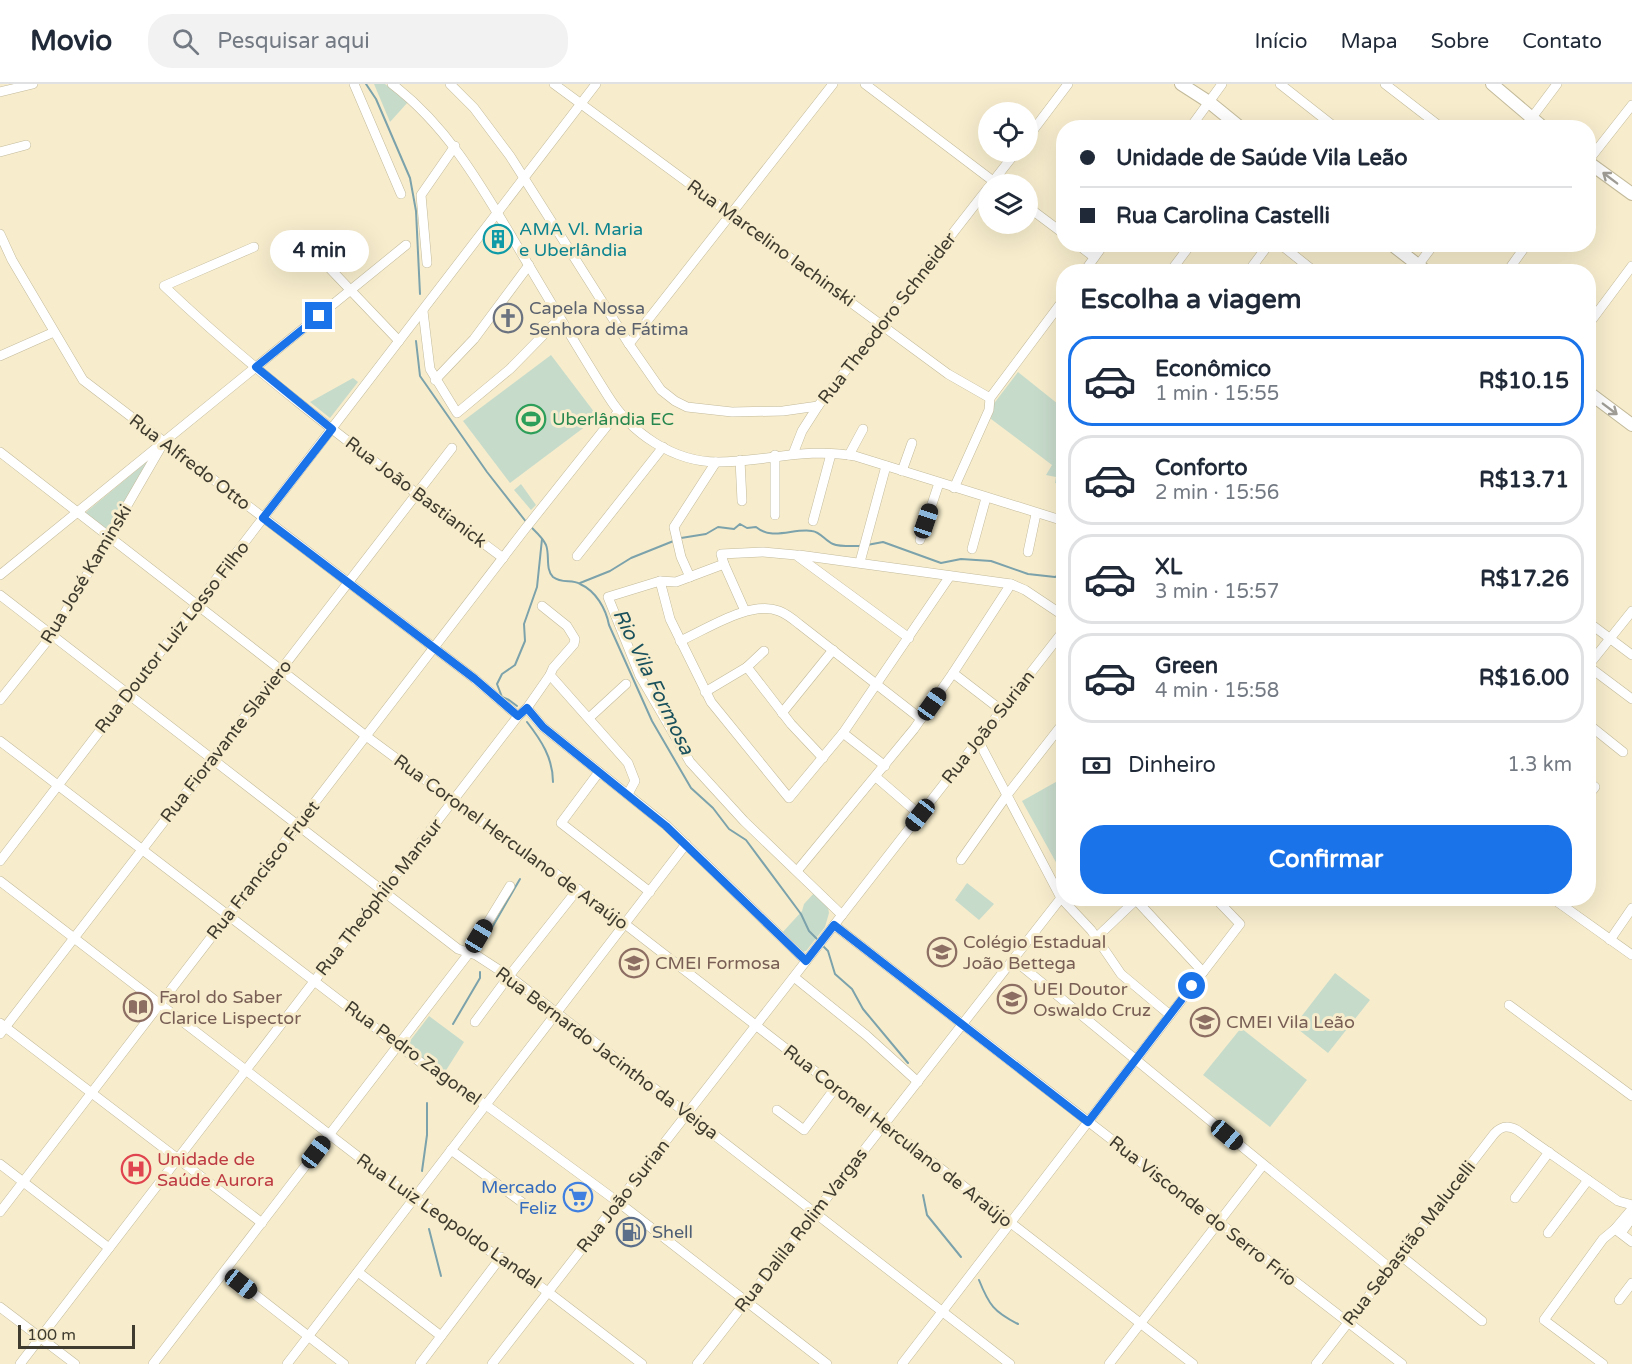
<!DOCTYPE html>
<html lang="pt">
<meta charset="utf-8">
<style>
body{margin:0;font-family:"Varela Round",sans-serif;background:#f2f2f3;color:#1f2937;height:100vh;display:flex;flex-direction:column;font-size:22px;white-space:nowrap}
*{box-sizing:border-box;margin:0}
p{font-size:20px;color:#747a83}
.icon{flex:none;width:33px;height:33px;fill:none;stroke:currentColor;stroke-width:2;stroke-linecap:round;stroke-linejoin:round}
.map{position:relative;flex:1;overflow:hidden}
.drawer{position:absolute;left:1056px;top:180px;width:540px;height:642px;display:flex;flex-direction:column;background:#fff;border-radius:24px;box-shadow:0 6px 24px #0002}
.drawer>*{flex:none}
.banner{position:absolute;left:1056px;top:36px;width:540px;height:132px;border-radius:24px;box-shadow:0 6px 24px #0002;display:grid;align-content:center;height:132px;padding:0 24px;background:#fff}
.fabs{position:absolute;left:978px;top:18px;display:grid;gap:12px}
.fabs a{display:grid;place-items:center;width:60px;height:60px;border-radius:50%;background:#fff;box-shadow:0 6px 24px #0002;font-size:30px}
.scale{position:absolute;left:18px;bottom:15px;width:117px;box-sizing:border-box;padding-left:6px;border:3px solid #3f3b2e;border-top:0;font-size:16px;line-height:21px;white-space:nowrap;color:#3f3b2e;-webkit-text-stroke:4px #f7edcd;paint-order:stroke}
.end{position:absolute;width:27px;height:27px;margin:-14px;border:8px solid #1a73e8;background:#fff;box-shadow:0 0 0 3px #fff}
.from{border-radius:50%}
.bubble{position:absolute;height:42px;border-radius:21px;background:#fff;box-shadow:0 6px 24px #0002;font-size:20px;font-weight:800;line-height:42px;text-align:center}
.car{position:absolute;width:18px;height:36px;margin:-18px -9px;border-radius:8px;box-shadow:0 0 4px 2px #0007;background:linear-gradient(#222 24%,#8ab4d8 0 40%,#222 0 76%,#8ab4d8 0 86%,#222 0)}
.banner b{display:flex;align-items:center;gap:21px;height:57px;font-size:22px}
.banner b+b{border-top:2px solid #e0e1e3}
.banner i{width:15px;height:15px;background:#1f2937}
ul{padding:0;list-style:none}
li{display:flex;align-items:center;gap:18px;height:90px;margin:0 12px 9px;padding:0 12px;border:3px solid #e0e1e3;border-radius:24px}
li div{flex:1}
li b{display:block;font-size:22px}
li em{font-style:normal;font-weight:800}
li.current{border-color:#1a73e8}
li>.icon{width:54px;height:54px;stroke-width:1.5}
h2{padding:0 24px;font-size:27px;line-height:72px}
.pay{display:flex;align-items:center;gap:15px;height:66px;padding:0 24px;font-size:22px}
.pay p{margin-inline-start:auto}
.action{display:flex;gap:12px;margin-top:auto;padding:12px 24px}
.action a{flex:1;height:69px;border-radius:24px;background:#1a73e8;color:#fff;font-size:24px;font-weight:800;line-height:69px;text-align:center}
header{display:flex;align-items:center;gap:36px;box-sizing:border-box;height:84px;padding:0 30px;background:#fff;border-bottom:2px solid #e0e1e3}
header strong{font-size:28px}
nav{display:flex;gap:33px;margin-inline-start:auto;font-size:21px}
.search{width:420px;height:54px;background:#f2f2f3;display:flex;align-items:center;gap:15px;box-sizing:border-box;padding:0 21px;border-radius:24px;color:#747a83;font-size:22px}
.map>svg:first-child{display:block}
.green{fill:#c7dbcb}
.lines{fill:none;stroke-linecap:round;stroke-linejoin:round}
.stream{stroke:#7ca2ab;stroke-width:2}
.minor-casing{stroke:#c3ba9a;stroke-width:10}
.major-casing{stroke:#c3ba9a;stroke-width:14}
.minor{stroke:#fff;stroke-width:9}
.major{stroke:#fff;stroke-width:12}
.oneway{stroke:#9f9d96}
.route{stroke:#1a73e8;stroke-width:8}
.labels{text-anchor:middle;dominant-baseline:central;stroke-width:6;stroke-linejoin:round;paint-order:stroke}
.culture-label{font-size:18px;fill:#0d838f;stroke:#f7edcd;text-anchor:start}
.street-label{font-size:18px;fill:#3f3b2e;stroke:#f7edcd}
.worship-label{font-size:18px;fill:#5b616d;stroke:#f7edcd;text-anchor:start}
.leisure-label{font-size:18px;fill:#27864d;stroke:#f7edcd;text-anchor:start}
.education-label{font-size:18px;fill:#785e54;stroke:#f7edcd;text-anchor:start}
.health-label{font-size:18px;fill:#be3a42;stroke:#f7edcd;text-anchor:start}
.shop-label{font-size:18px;fill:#366cbe;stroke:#f7edcd;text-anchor:end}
.service-label{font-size:18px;fill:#4e5e75;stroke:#f7edcd;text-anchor:start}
.water-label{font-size:20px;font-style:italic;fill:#1a515c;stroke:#f7edcd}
</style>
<header>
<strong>Movio</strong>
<div class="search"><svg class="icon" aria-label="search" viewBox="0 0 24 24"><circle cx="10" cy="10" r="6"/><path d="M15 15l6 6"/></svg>Pesquisar aqui</div>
<nav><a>Início</a><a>Mapa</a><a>Sobre</a><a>Contato</a></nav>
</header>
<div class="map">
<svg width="1632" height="1280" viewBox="0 0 1632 1280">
<rect width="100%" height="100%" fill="#f7edcd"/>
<g class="green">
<polygon points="374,0 385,0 408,18 390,38"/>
<polygon points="551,271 598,333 510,399 463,337"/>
<polygon points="1018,288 1058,320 1059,328 1063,333 1063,401 1055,399 1056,393 1046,391 1052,381 991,335 992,322"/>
<polygon points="353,294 358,298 330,334 310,318"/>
<polygon points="149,376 108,446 85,429"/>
<polygon points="521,400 536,421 531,426 514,406"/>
<polygon points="1063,694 1063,791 1022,717"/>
<polygon points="967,799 994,820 979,836 955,816"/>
<polygon points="815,808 828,823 829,829 825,843 806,867 803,868 782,849 802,827 804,820"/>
<polygon points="1335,889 1370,916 1328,969 1294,942"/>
<polygon points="429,932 464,958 443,991 406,962"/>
<polygon points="1241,944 1307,996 1270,1043 1203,991"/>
</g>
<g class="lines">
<g class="stream">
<polyline points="366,0 376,15 410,94 416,127 420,210"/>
<polyline points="416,257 420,292 487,388 527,439"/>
<path d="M531,443C536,448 543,454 546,461C550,471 545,485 553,493C562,500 572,495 580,500C596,507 606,525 609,541L652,637L691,704L713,724L729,745L746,756L801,830L809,847L819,857"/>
<path d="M681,454L706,450L718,443L734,445L740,440L747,444L756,443C773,457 793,444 812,447C821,448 825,457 833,460C840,463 854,462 862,462"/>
<polyline points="867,461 883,458 941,479 961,475 991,477 1028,490 1055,493 1064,489"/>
<polyline points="580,499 610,487 631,474 676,456"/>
<polyline points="517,622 509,616 502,613 497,600 502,590 515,581 525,557 524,540 537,503 542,455"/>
<path d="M527,638C541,656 553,674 553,698"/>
<polyline points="482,861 520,795"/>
<polyline points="823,862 828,867 835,890 852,905 863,925 908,979"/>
<polyline points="453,940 480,894 480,888"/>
<polyline points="422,1087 427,1051 427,1019"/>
<polyline points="923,1111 927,1131 961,1173"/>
<polyline points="429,1145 441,1192"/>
<path d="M979,1196C989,1221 994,1228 1018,1240"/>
</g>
<g class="minor-casing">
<g id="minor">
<polyline points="354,0 401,110"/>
<path d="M392,0C446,41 479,98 513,155C544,207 575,260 608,312C631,349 673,378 718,378C765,378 807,363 855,372L1064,437"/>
<polyline points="450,0 474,24 510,72 629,260 661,306 675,317 687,323 732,328 783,327 818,322"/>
<polyline points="554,0 948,290 990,314"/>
<polyline points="865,0 997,100"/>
<polyline points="1280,0 1336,44"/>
<polyline points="1385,0 1442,44"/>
<polyline points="0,8 33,0"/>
<polyline points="1190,44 1222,0"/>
<polyline points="1524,44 1557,0"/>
<polyline points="1028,53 1068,0"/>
<polyline points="0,68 26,61"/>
<polyline points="1588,77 1632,21"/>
<polyline points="991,100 1016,68"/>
<polyline points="1028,123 1064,150"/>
<polyline points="0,150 12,176 83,296 475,595 518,632"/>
<polyline points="1077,160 1094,173"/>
<polyline points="1280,160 1315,188"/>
<path d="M254,163L164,202C269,302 387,387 503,474"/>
<polyline points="317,171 399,257"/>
<polyline points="427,179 421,111 455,62"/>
<polyline points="1084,188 1104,160"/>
<polyline points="1170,188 1191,160"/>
<polyline points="1248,188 1269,160"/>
<polyline points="1413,188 1434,160"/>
<polyline points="1507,188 1527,160"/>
<polyline points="423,227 430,285 457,329 510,285 560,234"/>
<polyline points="1588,241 1632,182"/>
<polyline points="629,260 833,0"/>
<polyline points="0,272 54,248"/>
<polyline points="435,296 474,255 529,181"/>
<polyline points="0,368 366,652 528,772 552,787 625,840 1193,1280"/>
<polyline points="793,370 802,347 818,322 988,104"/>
<polyline points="849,371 863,345"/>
<polyline points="740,376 742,417"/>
<polyline points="902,387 912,359"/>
<polyline points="954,404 989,326 990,314 1064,215"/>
<polyline points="775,431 775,371"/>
<polyline points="813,437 831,370"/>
<polyline points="920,456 939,399"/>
<polyline points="972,465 986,414"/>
<polyline points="1028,468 1036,430"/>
<polyline points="799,471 1011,500 1025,506 1064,532"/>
<polyline points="577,472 663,363"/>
<polyline points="860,478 886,382"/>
<polyline points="724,480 745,527"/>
<polyline points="0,491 406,161"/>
<polyline points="690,493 681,473 674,443 716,378"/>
<polyline points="660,497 670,535 711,618 789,714 843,649 950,492"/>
<polyline points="0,511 458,865 476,871 513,895 1010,1280"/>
<polyline points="1632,527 1588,582 1632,615"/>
<polyline points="1588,538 1632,571"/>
<path d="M680,557C707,545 750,516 779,527C787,530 793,535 799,540L921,635"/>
<polyline points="747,583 791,640 823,674"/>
<polyline points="953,589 1001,626"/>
<polyline points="550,591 628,679 635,697 628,710"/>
<polyline points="705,608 747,583 764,567"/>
<polyline points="0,616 52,551 161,363"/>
<polyline points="527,624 543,643 667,742 806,877"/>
<polyline points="782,629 833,566"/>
<polyline points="589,634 626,600"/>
<polyline points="1588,640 1623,668"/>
<polyline points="843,649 885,682"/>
<polyline points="978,656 1061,814 1091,846 1121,890 1170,931"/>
<polyline points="0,657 428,984 486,1021 618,1118 827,1280"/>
<polyline points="599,688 561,739 650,808"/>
<polyline points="876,693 920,731"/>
<polyline points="1588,698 1595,703 1588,712"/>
<polyline points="961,776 1007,711 1064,638"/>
<polyline points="0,777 596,0"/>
<polyline points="797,787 914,645 953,589 1011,500"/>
<polyline points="0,797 382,1091 548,1208 642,1280"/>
<polyline points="1552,814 1632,871"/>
<polyline points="1136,816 1203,888"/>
<polyline points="842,831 744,737 690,678 640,592 608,513 660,497 676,498 724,480 721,470 763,468 796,471 909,554"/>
<polyline points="834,841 1402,1280"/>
<polyline points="1097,853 1138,814"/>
<polyline points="1610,856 1632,824"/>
<polyline points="1013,875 1390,1184"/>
<polyline points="794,893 866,951 918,998"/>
<polyline points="1509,921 1632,1012"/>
<polyline points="475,938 509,892 578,805"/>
<polyline points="0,939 262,1139"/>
<polyline points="0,950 452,364"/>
<polyline points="777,1026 804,1046 836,1003"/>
<polyline points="451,1066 527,1122"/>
<polyline points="0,1080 109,1164"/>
<polyline points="1515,1114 1549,1068"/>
<polyline points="0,1128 525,445 618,328"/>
<polyline points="1615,1145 1632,1158"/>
<polyline points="1548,1149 1588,1096"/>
<polyline points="1621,1149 1632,1134"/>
<polyline points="1400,1171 1482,1237"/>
<polyline points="225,1187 344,1280"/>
<polyline points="358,1188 441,1252"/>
<polyline points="1619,1216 1632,1199"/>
<polyline points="0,1223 75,1280"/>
<polyline points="20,1280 518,632 527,624 550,591 553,584 574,560 575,555 567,542 542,522"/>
<polyline points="153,1280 469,869 510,802"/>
<polyline points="287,1280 686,760"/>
<polyline points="420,1280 501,1173"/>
<polyline points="492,1280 1064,546"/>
<polyline points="697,1280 1061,814"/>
<polyline points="902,1280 1240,840 1215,814"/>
<polyline points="1109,1280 1263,1081"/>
<path d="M1316,1280L1494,1050C1501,1042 1508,1041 1517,1046L1618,1117L1632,1121"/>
<polyline points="1603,1280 1544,1236 1603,1155 1615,1145 1632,1125"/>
</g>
</g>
<g class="major-casing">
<g id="major">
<polyline points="1181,0 1209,18 1241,44"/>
<polyline points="1492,0 1544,44"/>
<polyline points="1588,78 1632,110"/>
<polyline points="1391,160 1427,188"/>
<polyline points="1588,308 1632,341"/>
</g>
</g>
<use href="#minor" class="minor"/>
<use href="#major" class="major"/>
</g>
<defs><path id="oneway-shaft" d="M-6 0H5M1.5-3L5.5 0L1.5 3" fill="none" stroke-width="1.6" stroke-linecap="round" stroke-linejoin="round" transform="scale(1.5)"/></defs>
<g class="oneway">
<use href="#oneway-shaft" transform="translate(1610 94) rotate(-143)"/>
<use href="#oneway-shaft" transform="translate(1610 325) rotate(37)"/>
</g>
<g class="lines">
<polyline class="route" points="319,232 256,283 332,345 263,434 475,595 518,632 527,624 543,643 666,742 806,877 834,841 1088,1038 1192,902"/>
</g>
<defs>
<g id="building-ring" transform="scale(1.5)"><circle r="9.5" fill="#f7edcd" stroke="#0f9aa8" stroke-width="1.5"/><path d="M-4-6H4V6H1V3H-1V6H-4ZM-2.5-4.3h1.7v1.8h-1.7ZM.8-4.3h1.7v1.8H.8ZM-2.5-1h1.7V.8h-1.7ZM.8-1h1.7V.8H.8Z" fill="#0f9aa8"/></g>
<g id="church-ring" transform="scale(1.5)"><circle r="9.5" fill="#f7edcd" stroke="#6b7280" stroke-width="1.5"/><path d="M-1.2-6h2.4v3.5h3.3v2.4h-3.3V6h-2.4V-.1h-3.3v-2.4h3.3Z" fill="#6b7280"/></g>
<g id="stadium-ring" transform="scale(1.5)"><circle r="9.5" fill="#f7edcd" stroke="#2e9e5b" stroke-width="1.5"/><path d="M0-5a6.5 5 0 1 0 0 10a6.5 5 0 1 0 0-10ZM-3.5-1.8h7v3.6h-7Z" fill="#2e9e5b"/></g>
<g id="school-ring" transform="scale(1.5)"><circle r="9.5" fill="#f7edcd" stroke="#8d6e63" stroke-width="1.5"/><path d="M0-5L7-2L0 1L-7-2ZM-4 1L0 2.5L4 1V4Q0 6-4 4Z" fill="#8d6e63"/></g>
<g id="library-ring" transform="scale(1.5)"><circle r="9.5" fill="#f7edcd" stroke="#8d6e63" stroke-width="1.5"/><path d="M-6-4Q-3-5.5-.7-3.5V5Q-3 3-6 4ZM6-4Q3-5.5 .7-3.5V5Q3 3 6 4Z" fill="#8d6e63"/></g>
<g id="hospital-ring" transform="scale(1.5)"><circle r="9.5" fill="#f7edcd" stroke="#e0444e" stroke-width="1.5"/><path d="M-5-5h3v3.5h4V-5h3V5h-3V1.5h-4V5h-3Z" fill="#e0444e"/></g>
<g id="supermarket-ring" transform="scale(1.5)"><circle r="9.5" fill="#f7edcd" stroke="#3f7fe0" stroke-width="1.5"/><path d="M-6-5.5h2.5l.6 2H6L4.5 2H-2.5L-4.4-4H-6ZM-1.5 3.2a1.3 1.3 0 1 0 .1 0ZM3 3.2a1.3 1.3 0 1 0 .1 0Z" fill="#3f7fe0"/></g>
<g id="fuel-ring" transform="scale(1.5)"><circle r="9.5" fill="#f7edcd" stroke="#5c6f8a" stroke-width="1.5"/><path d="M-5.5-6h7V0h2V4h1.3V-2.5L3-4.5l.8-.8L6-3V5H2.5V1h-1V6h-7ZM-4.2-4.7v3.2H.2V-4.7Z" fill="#5c6f8a"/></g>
</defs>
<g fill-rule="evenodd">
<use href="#building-ring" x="498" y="155"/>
<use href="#church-ring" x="508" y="234"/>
<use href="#stadium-ring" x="531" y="335"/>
<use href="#school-ring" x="942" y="868"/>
<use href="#school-ring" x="634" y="879"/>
<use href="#school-ring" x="1012" y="915"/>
<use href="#library-ring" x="138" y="923"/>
<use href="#school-ring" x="1205" y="938"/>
<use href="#hospital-ring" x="136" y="1085"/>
<use href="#supermarket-ring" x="578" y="1113"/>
<use href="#fuel-ring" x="631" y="1148"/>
</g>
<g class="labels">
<g class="culture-label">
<text x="519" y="145">AMA Vl. Maria<tspan x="519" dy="21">e Uberlândia</tspan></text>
</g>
<g class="street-label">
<text transform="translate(771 159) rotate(36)">Rua Marcelino Iachinski</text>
<text transform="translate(887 234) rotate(-52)">Rua Theodoro Schneider</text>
<text transform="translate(190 378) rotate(37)">Rua Alfredo Otto</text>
<text transform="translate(416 408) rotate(37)">Rua João Bastianick</text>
<text transform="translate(86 490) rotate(-59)">Rua José Kaminski</text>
<text transform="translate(172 553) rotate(-52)">Rua Doutor Luiz Losso Filho</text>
<text transform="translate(988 643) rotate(-52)">Rua João Surian</text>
<text transform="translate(226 657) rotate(-52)">Rua Fioravante Slaviero</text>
<text transform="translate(511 758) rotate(36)">Rua Coronel Herculano de Araújo</text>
<text transform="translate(263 786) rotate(-52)">Rua Francisco Fruet</text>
<text transform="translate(379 813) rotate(-52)">Rua Theóphilo Mansur</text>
<text transform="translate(413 969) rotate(36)">Rua Pedro Zagonel</text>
<text transform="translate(607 969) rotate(37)">Rua Bernardo Jacintho da Veiga</text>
<text transform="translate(898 1052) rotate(38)">Rua Coronel Herculano de Araújo</text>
<text transform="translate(623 1112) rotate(-52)">Rua João Surian</text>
<text transform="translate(1203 1127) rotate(38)">Rua Visconde do Serro Frio</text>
<text transform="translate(449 1137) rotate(35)">Rua Luiz Leopoldo Landal</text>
<text transform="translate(801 1146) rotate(-52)">Rua Dalila Rolim Vargas</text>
<text transform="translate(1409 1159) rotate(-52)">Rua Sebastião Malucelli</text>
</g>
<g class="worship-label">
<text x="529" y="224">Capela Nossa<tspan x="529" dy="21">Senhora de Fátima</tspan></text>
</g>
<g class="leisure-label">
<text x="552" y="335">Uberlândia EC</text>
</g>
<g class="education-label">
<text x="963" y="858">Colégio Estadual<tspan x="963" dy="21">João Bettega</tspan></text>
<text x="655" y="879">CMEI Formosa</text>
<text x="1033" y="905">UEI Doutor<tspan x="1033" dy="21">Oswaldo Cruz</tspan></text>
<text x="159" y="913">Farol do Saber<tspan x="159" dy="21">Clarice Lispector</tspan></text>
<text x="1226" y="938">CMEI Vila Leão</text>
</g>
<g class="health-label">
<text x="157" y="1075">Unidade de<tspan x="157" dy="21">Saúde Aurora</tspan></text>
</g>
<g class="shop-label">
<text x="557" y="1103">Mercado<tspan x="557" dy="21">Feliz</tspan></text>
</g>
<g class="service-label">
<text x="652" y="1148">Shell</text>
</g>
<g class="water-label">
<text transform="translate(653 598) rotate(64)">Rio Vila Formosa</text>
</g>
</g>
</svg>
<div class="fabs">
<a><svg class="icon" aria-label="locate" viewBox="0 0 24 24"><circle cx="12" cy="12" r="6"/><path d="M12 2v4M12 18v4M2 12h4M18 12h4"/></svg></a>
<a><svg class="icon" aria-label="layers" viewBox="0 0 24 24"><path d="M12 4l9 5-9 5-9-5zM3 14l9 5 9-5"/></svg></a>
</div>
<div class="scale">100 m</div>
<i class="end from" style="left:1192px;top:902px"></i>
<i class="end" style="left:319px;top:232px"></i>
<div class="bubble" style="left:270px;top:146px;width:99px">4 min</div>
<i class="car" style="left:926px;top:437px;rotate:19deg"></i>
<i class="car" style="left:932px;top:620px;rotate:35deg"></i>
<i class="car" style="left:920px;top:731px;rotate:218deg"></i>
<i class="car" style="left:479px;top:852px;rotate:31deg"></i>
<i class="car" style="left:1227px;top:1051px;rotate:130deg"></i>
<i class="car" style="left:316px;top:1068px;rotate:37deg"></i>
<i class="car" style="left:241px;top:1200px;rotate:128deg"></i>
<div class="banner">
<b><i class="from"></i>Unidade de Saúde Vila Leão</b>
<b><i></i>Rua Carolina Castelli</b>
</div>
<section class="drawer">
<h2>Escolha a viagem</h2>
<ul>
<li class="current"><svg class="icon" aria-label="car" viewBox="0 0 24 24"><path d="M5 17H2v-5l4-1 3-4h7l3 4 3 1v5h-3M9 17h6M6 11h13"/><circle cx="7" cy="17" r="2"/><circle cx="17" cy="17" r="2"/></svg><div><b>Econômico</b><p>1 min · 15:55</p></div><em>R$10.15</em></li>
<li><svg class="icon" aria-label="car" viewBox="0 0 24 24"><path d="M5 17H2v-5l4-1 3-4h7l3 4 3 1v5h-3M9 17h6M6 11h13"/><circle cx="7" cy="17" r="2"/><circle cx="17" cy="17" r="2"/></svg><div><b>Conforto</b><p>2 min · 15:56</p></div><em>R$13.71</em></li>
<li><svg class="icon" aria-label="car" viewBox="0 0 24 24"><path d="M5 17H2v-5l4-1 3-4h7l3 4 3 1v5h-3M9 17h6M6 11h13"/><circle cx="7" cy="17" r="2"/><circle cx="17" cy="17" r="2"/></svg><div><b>XL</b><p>3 min · 15:57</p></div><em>R$17.26</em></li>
<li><svg class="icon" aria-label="car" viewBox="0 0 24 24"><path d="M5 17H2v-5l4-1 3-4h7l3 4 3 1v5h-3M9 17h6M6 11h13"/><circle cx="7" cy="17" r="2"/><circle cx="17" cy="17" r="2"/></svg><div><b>Green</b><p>4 min · 15:58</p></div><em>R$16.00</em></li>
</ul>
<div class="pay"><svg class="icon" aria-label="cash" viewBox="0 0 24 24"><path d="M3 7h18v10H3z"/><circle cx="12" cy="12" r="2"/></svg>Dinheiro<p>1.3 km</p></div>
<div class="action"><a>Confirmar</a></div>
</section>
</div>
